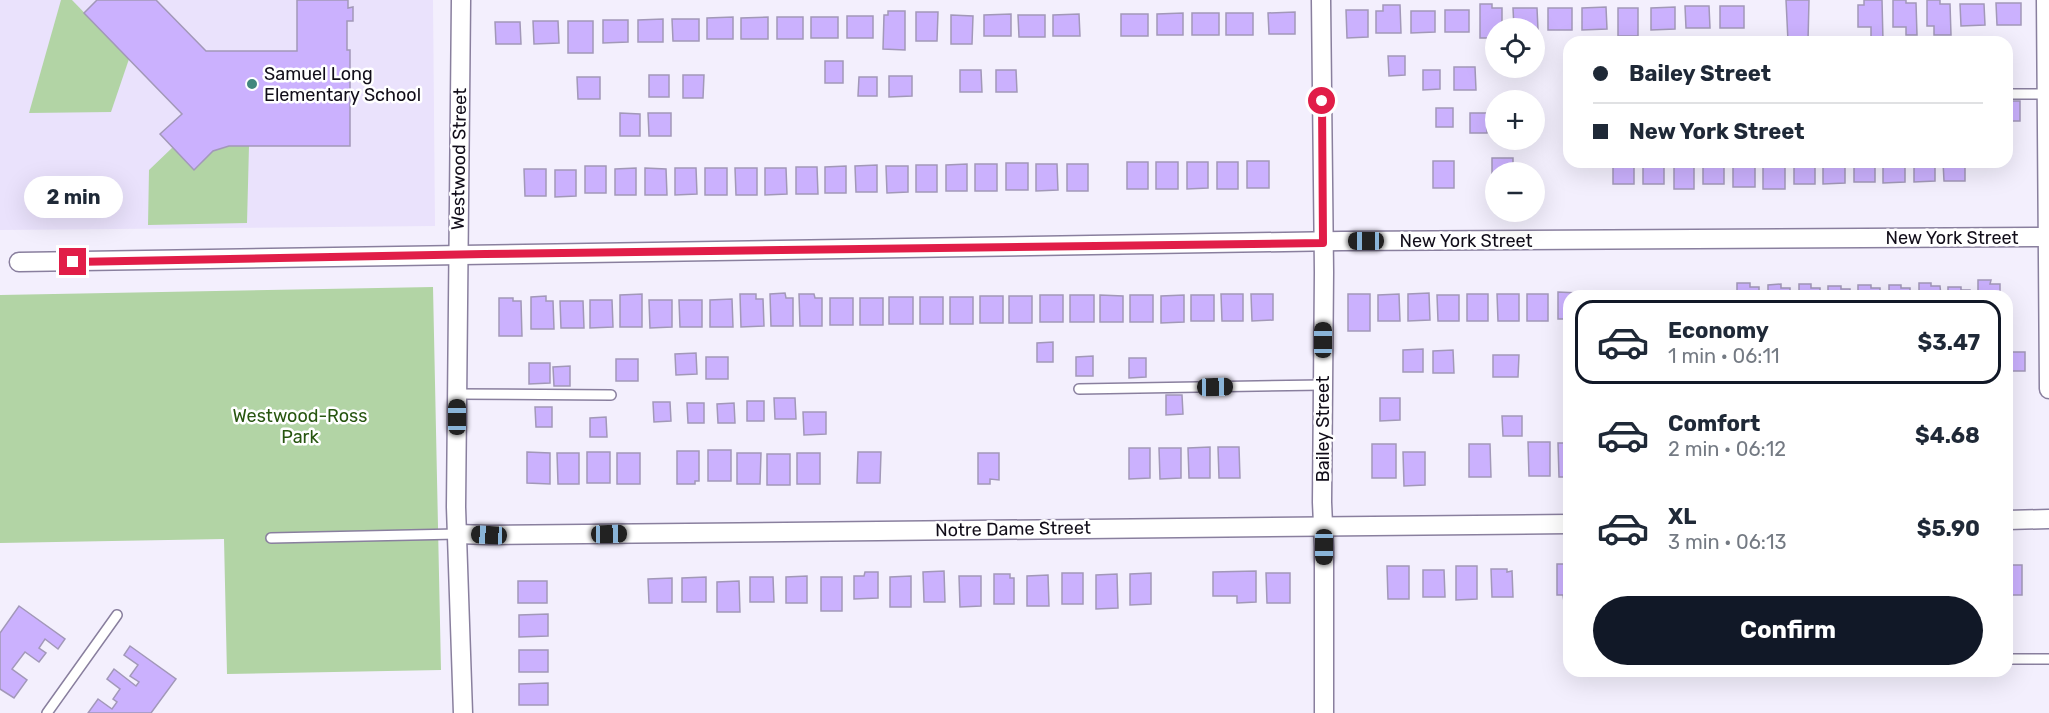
<!DOCTYPE html>
<meta charset="utf-8">
<style>
body{margin:0;font-family:Rubik,sans-serif;background:#f2f2f3;color:#1f2937;height:100vh;display:flex;flex-direction:column;font-size:22px;white-space:nowrap}
*{box-sizing:border-box;margin:0}
p{font-size:20px;color:#747a83}
.icon{flex:none;width:33px;height:33px;fill:none;stroke:currentColor;stroke-width:2;stroke-linecap:round;stroke-linejoin:round}
.map{position:relative;flex:1;overflow:hidden}
.panel{position:absolute;left:1563px;top:290px;width:450px;height:387px;display:flex;flex-direction:column;background:#fff;border-radius:18px;box-shadow:0 6px 24px #0002}
.panel>*{flex:none}
.hud{position:absolute;left:1563px;top:36px;width:450px;height:132px;border-radius:18px;box-shadow:0 6px 24px #0002;display:grid;align-content:center;height:132px;padding:0 30px;background:#fff}
.fabs{position:absolute;left:1485px;top:18px;display:grid;gap:12px}
.fabs a{display:grid;place-items:center;width:60px;height:60px;border-radius:50%;background:#fff;box-shadow:0 6px 24px #0002;font-size:30px}
.end{position:absolute;width:27px;height:27px;margin:-14px;border:8px solid #e11d48;background:#fff;box-shadow:0 0 0 3px #fff}
.from{border-radius:50%}
.bubble{position:absolute;height:42px;border-radius:21px;background:#fff;box-shadow:0 6px 24px #0002;font-size:20px;font-weight:700;line-height:42px;text-align:center}
.car{position:absolute;width:18px;height:36px;margin:-18px -9px;border-radius:8px;box-shadow:0 0 4px 2px #0007;background:linear-gradient(#222 24%,#8ab4d8 0 40%,#222 0 76%,#8ab4d8 0 86%,#222 0)}
.hud b{display:flex;align-items:center;gap:21px;height:57px;font-size:22px}
.hud b+b{border-top:2px solid #e0e1e3}
.hud i{width:15px;height:15px;background:#1f2937}
ul{padding:10px 0 0;list-style:none}
li{display:flex;align-items:center;gap:18px;height:84px;margin:0 12px 9px;padding:0 18px;border:3px solid transparent;border-radius:18px}
li div{flex:1}
li b{display:block;font-size:22px}
li em{font-style:normal;font-weight:700}
li.on{border-color:#111827}
li>.icon{width:54px;height:54px;stroke-width:1.5}
.primary-button{display:flex;gap:12px;margin-top:auto;padding:12px 30px}
.primary-button a{flex:1;height:69px;border-radius:36px;background:#111827;color:#fff;font-size:24px;font-weight:700;line-height:69px;text-align:center}
.map>svg:first-child{display:block}
.built{fill:#eae2fc}
.green{fill:#b2d4a5}
.building{fill:#cbb1fe;stroke:#a298b8;stroke-width:1.5}
.lines{fill:none;stroke-linecap:round;stroke-linejoin:round}
.service-casing{stroke:#897f9e;stroke-width:12}
.minor-casing{stroke:#897f9e;stroke-width:21}
.service{stroke:#fff;stroke-width:9}
.minor{stroke:#fff;stroke-width:18}
.route{stroke:#e11d48;stroke-width:8}
.poi-dot{fill:#42877d;stroke:#fff;stroke-width:2}
.labels{text-anchor:middle;dominant-baseline:central;stroke-width:5;stroke-linejoin:round;paint-order:stroke}
.poi-label{font-size:18px;fill:#110d19;stroke:#fff;text-anchor:start}
.street-label{font-size:18px;fill:#110d19;stroke:#fff}
.park-label{font-size:18px;fill:#285610;stroke:#fff}
</style>
<div class="map">
<svg width="2049" height="713" viewBox="0 0 2049 713">
<rect width="100%" height="100%" fill="#f3effd"/>
<polygon class="built" points="0,0 433,0 435,226 0,230"/>
<g class="green">
<polygon points="61,0 72,0 129,59 111,112 29,113"/>
<polygon points="229,146 249,146 247,223 148,225 149,170 173,147 194,170 213,151"/>
<polygon points="433,287 441,670 227,674 224,539 0,543 0,295"/>
</g>
<g class="building">
<polygon points="97,0 156,0 206,51 297,51 297,0 348,0 348,8 353,7 353,21 347,21 347,50 350,50 350,146 229,146 213,151 194,170 160,134 182,114 84,13"/>
<polygon points="1786,0 1809,0 1808,41 1788,41"/>
<polygon points="1864,0 1882,0 1883,41 1871,41 1871,27 1858,27 1858,5 1864,5"/>
<polygon points="1893,0 1906,0 1906,3 1916,3 1917,35 1906,35 1906,27 1893,27"/>
<polygon points="1927,0 1940,0 1940,4 1950,4 1951,35 1934,35 1934,26 1927,26"/>
<polygon points="1996,3 2021,3 2021,25 1997,25"/>
<polygon points="1480,4 1492,4 1492,8 1502,8 1502,28 1496,28 1496,38 1480,38"/>
<polygon points="1960,4 1984,4 1985,25 1961,26"/>
<polygon points="1383,5 1400,5 1401,33 1376,33 1376,11 1383,11"/>
<polygon points="1685,6 1709,6 1710,28 1686,28"/>
<rect x="1720" y="6" width="24" height="22"/>
<polygon points="1606,7 1607,29 1582,30 1582,8"/>
<polygon points="1675,7 1675,29 1651,30 1651,8"/>
<polygon points="1513,8 1537,8 1538,30 1514,28"/>
<rect x="1548" y="8" width="24" height="22"/>
<rect x="1618" y="8" width="20" height="28"/>
<polygon points="1346,10 1368,10 1368,37 1347,38"/>
<rect x="1445" y="10" width="24" height="22"/>
<polygon points="888,11 905,11 905,50 883,49 884,15 888,15"/>
<polygon points="1411,11 1435,11 1435,32 1411,33"/>
<polygon points="916,12 938,12 937,41 916,41"/>
<polygon points="1295,12 1295,34 1269,34 1268,13"/>
<polygon points="1183,13 1183,35 1157,35 1157,14"/>
<rect x="1192" y="13" width="27" height="22"/>
<rect x="1226" y="13" width="27" height="22"/>
<polygon points="1011,14 1011,36 984,36 984,15"/>
<polygon points="1079,14 1080,36 1053,36 1053,15"/>
<rect x="1121" y="14" width="27" height="22"/>
<polygon points="951,15 973,16 972,44 951,44"/>
<polygon points="1018,15 1045,15 1045,37 1019,37"/>
<rect x="847" y="16" width="26" height="22"/>
<polygon points="733,17 733,39 707,39 707,18"/>
<polygon points="768,17 768,39 741,39 741,18"/>
<rect x="777" y="17" width="26" height="22"/>
<rect x="811" y="17" width="27" height="21"/>
<polygon points="663,19 663,42 638,42 638,20"/>
<polygon points="672,19 699,19 699,41 673,41"/>
<polygon points="603,20 628,20 628,42 603,43"/>
<polygon points="533,21 558,21 559,43 534,44"/>
<rect x="568" y="21" width="25" height="32"/>
<polygon points="495,22 520,22 521,44 496,44"/>
<polygon points="1388,56 1405,56 1405,75 1389,76"/>
<rect x="825" y="61" width="18" height="22"/>
<polygon points="1454,67 1475,67 1476,90 1454,90"/>
<polygon points="960,70 981,70 982,92 960,92"/>
<polygon points="996,70 1016,70 1017,92 996,92"/>
<polygon points="1423,70 1440,70 1440,89 1423,90"/>
<rect x="649" y="75" width="20" height="22"/>
<polygon points="683,75 704,75 703,98 683,98"/>
<polygon points="889,76 912,76 912,96 889,97"/>
<polygon points="577,77 600,77 600,99 578,99"/>
<polygon points="859,77 877,77 877,96 858,96"/>
<rect x="2007" y="101" width="13" height="20"/>
<rect x="1436" y="108" width="17" height="19"/>
<polygon points="620,113 640,114 640,136 620,136"/>
<polygon points="648,113 671,113 671,136 649,136"/>
<rect x="1470" y="113" width="17" height="20"/>
<polygon points="1492,158 1513,158 1513,172 1496,172 1496,185 1492,185"/>
<rect x="1247" y="161" width="22" height="27"/>
<rect x="1433" y="161" width="21" height="27"/>
<rect x="1127" y="162" width="21" height="27"/>
<rect x="1156" y="162" width="22" height="27"/>
<polygon points="1187,162 1208,162 1208,188 1187,189"/>
<rect x="1217" y="162" width="21" height="27"/>
<rect x="1613" y="162" width="21" height="22"/>
<rect x="1643" y="162" width="21" height="22"/>
<rect x="1674" y="162" width="20" height="27"/>
<rect x="1703" y="162" width="21" height="22"/>
<rect x="1733" y="162" width="22" height="25"/>
<rect x="1763" y="162" width="22" height="27"/>
<rect x="1794" y="162" width="21" height="22"/>
<polygon points="1823,162 1845,162 1845,183 1823,184"/>
<rect x="1854" y="162" width="21" height="20"/>
<polygon points="1883,162 1905,162 1905,182 1883,183"/>
<polygon points="1914,162 1935,162 1935,181 1914,182"/>
<polygon points="1943,162 1965,162 1965,181 1944,181"/>
<rect x="1006" y="163" width="22" height="27"/>
<polygon points="967,164 967,191 946,191 946,165"/>
<rect x="975" y="164" width="22" height="27"/>
<polygon points="1036,164 1057,164 1058,190 1036,191"/>
<rect x="1067" y="164" width="21" height="27"/>
<polygon points="877,165 877,192 856,192 855,166"/>
<rect x="916" y="165" width="21" height="27"/>
<rect x="585" y="166" width="21" height="27"/>
<polygon points="846,166 846,193 825,193 825,167"/>
<polygon points="886,166 908,166 908,192 887,193"/>
<polygon points="796,167 817,167 818,194 796,194"/>
<polygon points="636,168 636,195 615,195 615,169"/>
<polygon points="645,168 666,169 667,195 645,195"/>
<polygon points="675,168 696,168 697,194 675,195"/>
<rect x="705" y="168" width="22" height="27"/>
<polygon points="735,168 757,168 757,195 736,195"/>
<polygon points="765,168 786,168 787,194 765,195"/>
<polygon points="524,169 546,169 546,196 525,196"/>
<polygon points="555,170 576,170 576,196 555,197"/>
<polygon points="1978,280 1991,280 1990,284 2000,284 2000,296 1978,296"/>
<polygon points="1737,283 1750,283 1750,287 1759,287 1759,296 1737,296"/>
<polygon points="1919,283 1931,283 1931,286 1940,286 1941,296 1919,296"/>
<polygon points="1781,284 1781,288 1790,288 1790,296 1768,296 1768,285"/>
<polygon points="1799,284 1811,284 1811,288 1820,288 1820,296 1799,296"/>
<polygon points="1858,285 1871,285 1871,288 1880,288 1880,296 1858,296"/>
<polygon points="1889,285 1901,285 1901,288 1910,288 1910,296 1889,296"/>
<polygon points="1828,286 1841,286 1841,289 1850,289 1850,296 1828,296"/>
<polygon points="1948,287 1961,287 1961,290 1970,290 1970,296 1948,296"/>
<rect x="1648" y="291" width="22" height="5"/>
<rect x="1678" y="291" width="22" height="5"/>
<rect x="1708" y="291" width="22" height="5"/>
<polygon points="1558,292 1579,293 1579,296 1569,296 1569,319 1558,319"/>
<polygon points="785,293 786,298 793,298 793,326 771,326 770,294"/>
<polygon points="1429,293 1430,320 1408,321 1408,294"/>
<polygon points="642,294 642,327 620,327 620,295"/>
<polygon points="740,294 756,294 756,299 763,299 764,326 741,327"/>
<polygon points="799,294 814,294 815,298 822,298 822,326 800,326"/>
<polygon points="1221,294 1243,294 1243,321 1222,321"/>
<polygon points="1251,294 1273,294 1273,320 1252,321"/>
<rect x="1348" y="294" width="22" height="37"/>
<polygon points="1399,294 1400,321 1378,321 1378,295"/>
<rect x="1467" y="294" width="21" height="27"/>
<polygon points="1497,294 1519,294 1519,321 1498,321"/>
<rect x="1527" y="294" width="21" height="27"/>
<rect x="1040" y="295" width="23" height="27"/>
<rect x="1070" y="295" width="24" height="27"/>
<polygon points="1100,295 1123,296 1123,322 1100,322"/>
<rect x="1130" y="295" width="23" height="27"/>
<polygon points="1184,295 1184,322 1161,323 1161,296"/>
<rect x="1191" y="295" width="23" height="26"/>
<polygon points="1437,295 1459,295 1459,321 1438,321"/>
<polygon points="546,296 546,301 553,301 554,329 531,329 531,297"/>
<rect x="980" y="296" width="23" height="27"/>
<rect x="1009" y="296" width="23" height="27"/>
<rect x="889" y="297" width="24" height="27"/>
<rect x="920" y="297" width="23" height="27"/>
<rect x="950" y="297" width="23" height="27"/>
<polygon points="499,298 513,298 513,301 521,301 522,336 499,336"/>
<rect x="830" y="298" width="23" height="27"/>
<rect x="860" y="298" width="23" height="27"/>
<polygon points="732,299 733,327 710,327 710,300"/>
<polygon points="590,300 612,300 613,327 590,328"/>
<polygon points="649,300 672,300 672,327 650,328"/>
<polygon points="679,300 702,300 702,327 680,327"/>
<polygon points="560,301 583,301 584,328 561,328"/>
<polygon points="1053,342 1053,362 1037,362 1037,343"/>
<polygon points="1423,349 1423,372 1403,372 1403,350"/>
<polygon points="1453,350 1454,373 1433,373 1433,351"/>
<rect x="2007" y="352" width="18" height="19"/>
<polygon points="696,353 697,374 676,375 675,354"/>
<polygon points="1493,355 1519,355 1518,377 1493,377"/>
<polygon points="1093,356 1093,376 1076,376 1076,357"/>
<rect x="706" y="357" width="22" height="22"/>
<polygon points="1129,358 1146,358 1146,377 1129,378"/>
<rect x="616" y="359" width="22" height="22"/>
<polygon points="529,363 550,363 550,383 529,384"/>
<polygon points="570,366 570,386 554,386 553,367"/>
<polygon points="1166,395 1182,395 1183,414 1166,415"/>
<polygon points="774,398 795,398 796,419 775,419"/>
<polygon points="1380,398 1400,398 1400,420 1380,421"/>
<rect x="747" y="401" width="17" height="20"/>
<polygon points="653,402 670,402 671,421 654,422"/>
<polygon points="687,403 704,403 704,423 688,423"/>
<polygon points="734,403 735,423 718,423 717,404"/>
<polygon points="535,407 552,407 552,427 536,427"/>
<polygon points="803,412 826,412 826,434 804,435"/>
<polygon points="1502,416 1522,416 1522,436 1503,436"/>
<polygon points="606,417 607,437 590,437 590,418"/>
<polygon points="1528,442 1550,442 1550,476 1529,476"/>
<polygon points="1558,443 1569,443 1569,477 1559,477"/>
<rect x="1372" y="444" width="24" height="34"/>
<polygon points="1469,444 1490,444 1491,477 1469,477"/>
<polygon points="1210,447 1210,478 1189,478 1188,448"/>
<polygon points="1218,447 1239,447 1240,478 1219,478"/>
<polygon points="1129,448 1150,448 1150,478 1129,479"/>
<polygon points="1159,448 1181,448 1181,478 1160,479"/>
<rect x="708" y="450" width="23" height="31"/>
<polygon points="677,451 699,451 699,481 695,481 695,484 677,484"/>
<polygon points="527,452 550,453 550,484 527,483"/>
<rect x="587" y="452" width="23" height="31"/>
<polygon points="858,452 881,452 880,483 857,483"/>
<polygon points="1403,452 1425,452 1425,485 1404,486"/>
<polygon points="557,453 579,453 579,484 558,484"/>
<rect x="617" y="453" width="23" height="31"/>
<polygon points="737,453 761,453 760,484 737,484"/>
<rect x="797" y="453" width="23" height="31"/>
<polygon points="978,453 999,453 999,480 990,479 990,484 978,484"/>
<rect x="767" y="454" width="23" height="31"/>
<polygon points="1557,564 1569,564 1569,601 1564,602 1563,595 1557,595"/>
<rect x="2007" y="565" width="15" height="30"/>
<polygon points="1387,566 1409,566 1409,599 1388,599"/>
<polygon points="1456,566 1477,566 1477,599 1456,600"/>
<polygon points="1491,569 1507,569 1507,572 1512,571 1513,597 1492,597"/>
<polygon points="1423,570 1444,570 1445,597 1423,597"/>
<polygon points="944,571 945,602 924,602 923,572"/>
<polygon points="1256,571 1256,602 1237,603 1237,596 1213,596 1213,572"/>
<polygon points="865,572 878,572 878,598 854,599 854,576 864,576"/>
<rect x="1062" y="573" width="21" height="31"/>
<polygon points="1151,573 1151,604 1130,605 1130,574"/>
<polygon points="1266,573 1290,573 1290,603 1267,603"/>
<polygon points="994,574 1010,574 1010,578 1014,578 1014,604 994,604"/>
<polygon points="1117,574 1118,608 1096,609 1096,575"/>
<polygon points="1048,575 1049,606 1027,606 1027,576"/>
<polygon points="807,576 807,603 786,603 786,577"/>
<polygon points="911,576 911,607 890,607 890,577"/>
<polygon points="959,576 981,576 981,606 960,607"/>
<polygon points="706,577 706,602 682,602 682,578"/>
<polygon points="750,577 773,577 774,602 750,602"/>
<rect x="821" y="577" width="21" height="34"/>
<polygon points="672,578 672,603 649,603 648,579"/>
<rect x="518" y="581" width="29" height="22"/>
<polygon points="739,581 740,612 717,612 717,582"/>
<polygon points="19,606 65,639 58,649 45,639 39,648 46,653 39,662 25,652 12,669 27,680 14,698 0,689 0,633"/>
<polygon points="548,614 548,636 519,637 519,615"/>
<polygon points="130,646 176,679 151,713 88,713 98,699 112,709 117,702 113,699 120,689 107,679 114,669 136,686 139,682 130,676 138,665 124,655"/>
<rect x="519" y="650" width="29" height="22"/>
<polygon points="548,683 548,705 519,705 519,684"/>
</g>
<g class="lines">
<g class="service-casing">
<g id="service">
<polyline points="2007,94 2047,94"/>
<polyline points="1079,389 1323,385"/>
<polyline points="457,394 611,395"/>
<polyline points="271,538 457,534"/>
<polyline points="2007,659 2049,659"/>
<polyline points="47,713 117,615"/>
</g>
</g>
<g class="minor-casing">
<g id="minor">
<polyline points="461,0 456,507 463,713"/>
<polyline points="1321,0 1324,272 1322,502 1324,547 1324,713"/>
<polyline points="2046,0 2049,389"/>
<polyline points="19,262 1342,241 2049,237"/>
<polyline points="2007,520 2049,519"/>
<polyline points="457,534 489,535 1569,524"/>
</g>
</g>
<use href="#service" class="service"/>
<use href="#minor" class="minor"/>
</g>
<g class="lines">
<polyline class="route" points="73,262 485,254 1323,243 1322,101"/>
</g>
<circle class="poi-dot" cx="252" cy="84" r="6"/>
<g class="labels">
<g class="poi-label">
<text x="264" y="74">Samuel Long<tspan x="264" dy="21">Elementary School</tspan></text>
</g>
<g class="street-label">
<text transform="translate(459 159) rotate(-89)">Westwood Street</text>
<text x="1952" y="238">New York Street</text>
<text x="1466" y="241">New York Street</text>
<text transform="translate(1323 429) rotate(-90)">Bailey Street</text>
<text transform="translate(1013 529) rotate(-1)">Notre Dame Street</text>
</g>
<g class="park-label">
<text x="300" y="416">Westwood-Ross<tspan x="300" dy="21">Park</tspan></text>
</g>
</g>
</svg>
<div class="fabs">
<a><svg class="icon" aria-label="locate" viewBox="0 0 24 24"><circle cx="12" cy="12" r="6"/><path d="M12 2v4M12 18v4M2 12h4M18 12h4"/></svg></a>
<a>+</a>
<a>−</a>
</div>
<i class="end from" style="left:1322px;top:101px"></i>
<i class="end" style="left:73px;top:262px"></i>
<div class="bubble" style="left:24px;top:176px;width:99px">2 min</div>
<i class="car" style="left:1366px;top:241px;rotate:270deg"></i>
<i class="car" style="left:1323px;top:340px;rotate:0deg"></i>
<i class="car" style="left:1215px;top:387px;rotate:89deg"></i>
<i class="car" style="left:457px;top:417px;rotate:0deg"></i>
<i class="car" style="left:609px;top:534px;rotate:89deg"></i>
<i class="car" style="left:489px;top:535px;rotate:273deg"></i>
<i class="car" style="left:1324px;top:547px;rotate:180deg"></i>
<div class="hud">
<b><i class="from"></i>Bailey Street</b>
<b><i></i>New York Street</b>
</div>
<section class="panel">
<ul>
<li class="on"><svg class="icon" aria-label="car" viewBox="0 0 24 24"><path d="M5 17H2v-5l4-1 3-4h7l3 4 3 1v5h-3M9 17h6M6 11h13"/><circle cx="7" cy="17" r="2"/><circle cx="17" cy="17" r="2"/></svg><div><b>Economy</b><p>1 min · 06:11</p></div><em>$3.47</em></li>
<li><svg class="icon" aria-label="car" viewBox="0 0 24 24"><path d="M5 17H2v-5l4-1 3-4h7l3 4 3 1v5h-3M9 17h6M6 11h13"/><circle cx="7" cy="17" r="2"/><circle cx="17" cy="17" r="2"/></svg><div><b>Comfort</b><p>2 min · 06:12</p></div><em>$4.68</em></li>
<li><svg class="icon" aria-label="car" viewBox="0 0 24 24"><path d="M5 17H2v-5l4-1 3-4h7l3 4 3 1v5h-3M9 17h6M6 11h13"/><circle cx="7" cy="17" r="2"/><circle cx="17" cy="17" r="2"/></svg><div><b>XL</b><p>3 min · 06:13</p></div><em>$5.90</em></li>
</ul>
<div class="primary-button"><a>Confirm</a></div>
</section>
</div>
